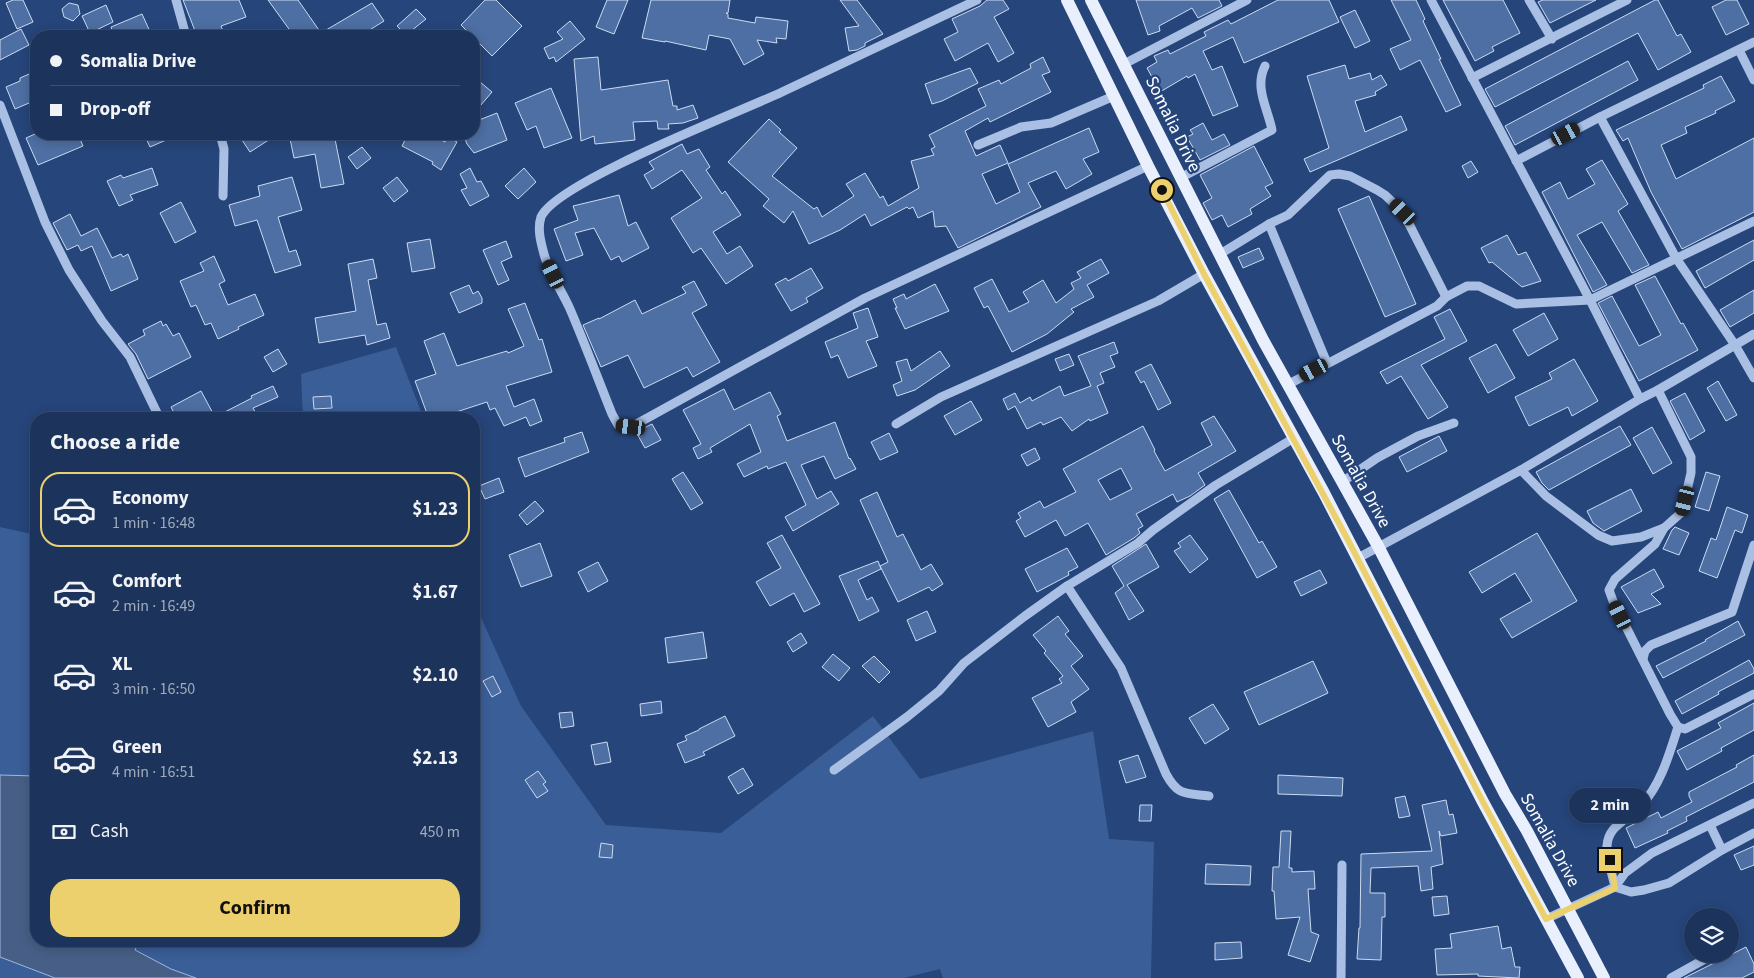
<!DOCTYPE html>
<meta charset="utf-8">
<style>
body{margin:0;font-family:"Source Sans 3",sans-serif;background:#253c62;color:#f1f3f6;height:100vh;display:flex;flex-direction:column;font-size:19px;white-space:nowrap}
*{box-sizing:border-box;margin:0}
p{font-size:16px;color:#a0aabb}
.icon{flex:none;width:28px;height:28px;fill:none;stroke:currentColor;stroke-width:2;stroke-linecap:round;stroke-linejoin:round}
.map{position:relative;flex:1;overflow:hidden}
.drawer{position:absolute;left:30px;top:412px;width:450px;height:535px;display:flex;flex-direction:column;background:#1c345c;border-radius:20px;box-shadow:0 2px 12px #0003,0 0 0 1px #3a4f72}
.drawer>*{flex:none}
.guide{position:absolute;left:30px;top:30px;width:450px;height:110px;border-radius:20px;box-shadow:0 2px 12px #0003,0 0 0 1px #3a4f72;display:grid;align-content:center;height:110px;padding:0 20px;background:#1c345c}
.buttons{position:absolute;left:1684px;top:908px;display:grid;gap:10px}
.buttons a{display:grid;place-items:center;width:55px;height:55px;border-radius:50%;background:#1c345c;box-shadow:0 2px 12px #0003,0 0 0 1px #3a4f72;font-size:25px}
.end{position:absolute;width:22px;height:22px;margin:-11px;border:6px solid #ecd06e;background:#111;box-shadow:0 0 0 2px #111}
.from{border-radius:50%}
.bubble{position:absolute;height:35px;border-radius:18px;background:#1c345c;box-shadow:0 2px 12px #0003,0 0 0 1px #3a4f72;font-size:16px;font-weight:700;line-height:35px;text-align:center}
.car{position:absolute;width:15px;height:30px;margin:-15px -8px;border-radius:6px;box-shadow:0 0 4px 1px #0007;background:linear-gradient(#222 24%,#8ab4d8 0 40%,#222 0 76%,#8ab4d8 0 86%,#222 0)}
.guide b{display:flex;align-items:center;gap:18px;height:48px;font-size:19px}
.guide b+b{border-top:1px solid #3a4f72}
.guide i{width:12px;height:12px;background:#f1f3f6}
ul{padding:0;list-style:none}
li{display:flex;align-items:center;gap:15px;height:75px;margin:0 10px 8px;padding:0 10px;border:2px solid transparent;border-radius:20px}
li div{flex:1}
li b{display:block;font-size:19px}
li em{font-style:normal;font-weight:700}
li.current{border-color:#ecd06e}
li>.icon{width:45px;height:45px;stroke-width:1.5}
h2{padding:0 20px;font-size:22px;line-height:60px}
.pay{display:flex;align-items:center;gap:12px;height:55px;padding:0 20px;font-size:19px}
.pay p{margin-inline-start:auto}
.action{display:flex;gap:10px;margin-top:auto;padding:10px 20px}
.action a{flex:1;height:58px;border-radius:20px;background:#ecd06e;color:#111;font-size:20px;font-weight:700;line-height:58px;text-align:center}
.map>svg:first-child{display:block}
.green{fill:#3a5e97}
.water{fill:#475f86;stroke:#9dbae4}
.building{fill:#4e6fa3;stroke:#cbdbf3;fill-rule:evenodd}
.lines{fill:none;stroke-linecap:round;stroke-linejoin:round}
.minor{stroke:#a9c0e4;stroke-width:9}
.major{stroke:#e9effc;stroke-width:12}
.route{stroke:#ecd06e;stroke-width:6}
.labels{text-anchor:middle;dominant-baseline:central;stroke-width:4.5;stroke-linejoin:round;paint-order:stroke}
.street-label{font-size:18px;fill:#fff;stroke:#26457a}
</style>
<div class="map">
<svg width="1754" height="978" viewBox="0 0 1754 978">
<rect width="100%" height="100%" fill="#26457a"/>
<g class="green">
<polygon points="396,347 424,419 303,419 301,374"/>
<polygon points="0,527 36,535 36,776 0,775"/>
<polygon points="474,602 521,706 606,825 721,833 873,716 920,779 1093,731 1109,839 1154,842 1151,978 943,978 940,969 904,978 196,978 171,969 135,950 139,941 474,941"/>
<polygon points="0,957 55,978 0,978"/>
</g>
<polygon class="water" points="0,775 36,776 36,941 139,941 135,950 171,969 196,978 55,978 0,957"/>
<g class="building">
<polygon points="13,0 23,0 33,22 17,29 6,3"/>
<polygon points="183,0 239,0 246,17 221,26 225,36 197,36"/>
<polygon points="268,0 298,0 321,33 372,3 384,21 360,36 294,36"/>
<polygon points="485,0 496,0 522,26 492,56 461,25"/>
<polygon points="607,0 628,0 614,34 596,27"/>
<polygon points="651,0 730,0 728,13 726,13 728,14 728,18 755,23 756,17 788,21 786,39 776,38 777,43 757,40 764,54 744,65 730,39 709,35 706,50 665,41 665,42 642,38"/>
<polygon points="840,0 857,0 883,34 865,43 865,46 857,50 849,51 845,28 859,26"/>
<polygon points="987,0 1003,0 1009,9 994,17 1014,53 998,62 988,43 955,61 944,39 958,32 952,19 980,6"/>
<polygon points="1136,0 1219,0 1222,6 1198,18 1192,8 1159,26 1160,31 1148,35"/>
<polygon points="1278,0 1329,0 1339,22 1244,63 1233,37 1203,51 1212,70 1222,66 1238,106 1213,116 1195,74 1188,78 1187,76 1160,92 1147,68 1157,62 1154,56 1168,50 1170,54 1206,36 1204,32 1228,20 1231,24"/>
<polygon points="1391,0 1416,0 1425,19 1423,21 1441,59 1439,59 1461,105 1446,112 1420,60 1400,70 1390,49 1411,40"/>
<polygon points="1443,0 1503,0 1520,33 1492,47 1494,51 1475,61"/>
<polygon points="1543,0 1596,0 1550,23 1538,2"/>
<polygon points="1655,0 1658,0 1677,36 1681,34 1691,52 1658,70 1638,33 1495,107 1485,89"/>
<polygon points="1726,0 1737,0 1749,24 1726,35 1712,7"/>
<polygon points="69,3 78,5 80,14 73,21 64,17 62,9"/>
<polygon points="106,5 113,22 90,33 82,16"/>
<polygon points="416,9 426,19 406,35 397,26"/>
<polygon points="1355,10 1370,41 1355,48 1340,17"/>
<polygon points="142,14 152,36 114,36 111,27"/>
<polygon points="570,21 585,39 556,62 554,57 549,59 544,48 563,39 557,32"/>
<polygon points="21,29 29,45 0,60 0,40"/>
<polygon points="598,57 601,90 668,80 673,106 677,106 677,110 693,105 698,118 683,123 668,124 669,129 658,129 657,121 633,122 635,140 595,144 594,136 581,141 574,59"/>
<polygon points="1043,57 1050,72 1042,75 1051,92 990,122 988,118 965,131 976,156 1000,145 1008,163 982,174 996,204 1020,192 1008,164 1089,128 1099,152 1083,159 1092,174 1066,189 1056,171 1028,183 1041,207 958,248 946,226 935,227 933,211 918,218 913,207 909,209 907,207 871,226 865,214 840,230 809,244 793,211 784,223 763,206 769,199 728,162 769,119 781,130 779,132 797,148 772,176 814,209 817,207 822,217 854,196 846,184 865,173 880,198 883,196 888,206 919,188 911,161 934,155 931,149 935,147 929,135 986,106 978,89 999,80 1001,84 1031,68 1030,64"/>
<polygon points="1628,61 1638,80 1515,145 1505,126"/>
<polygon points="1345,65 1349,79 1370,73 1372,80 1381,75 1387,85 1375,92 1376,95 1355,101 1365,132 1401,116 1407,130 1310,172 1304,159 1329,148 1307,76"/>
<polygon points="970,68 978,83 942,101 932,104 925,84"/>
<polygon points="36,71 36,100 15,109 6,87 20,81 20,78"/>
<polygon points="1721,76 1735,101 1715,111 1716,113 1685,127 1687,133 1661,145 1676,179 1754,138 1754,212 1682,249 1651,192 1628,138 1623,141 1616,130 1704,88 1703,85"/>
<polygon points="474,77 492,92 474,113"/>
<polygon points="551,88 572,138 544,148 536,126 527,130 515,103"/>
<polygon points="497,113 507,140 474,153 467,144 463,134 474,134 474,122"/>
<polygon points="1203,123 1212,140 1224,134 1230,145 1200,160 1187,137 1193,134 1190,130"/>
<polygon points="35,134 78,134 83,146 38,165 26,138"/>
<polygon points="144,134 180,134 150,147"/>
<polygon points="238,134 278,134 250,152"/>
<polygon points="289,134 334,134 344,184 321,188 315,154 294,158"/>
<polygon points="408,134 430,134 445,142 448,137 457,142 441,170 432,164 433,162 402,146"/>
<polygon points="682,144 687,154 699,149 710,167 706,170 722,194 725,191 741,215 713,232 727,254 740,246 753,266 726,284 701,248 693,253 671,218 702,198 682,170 652,189 644,175 654,169 649,162"/>
<polygon points="1254,146 1273,183 1265,187 1271,196 1250,209 1252,214 1228,227 1222,215 1212,220 1203,203 1212,198 1200,175"/>
<polygon points="362,147 371,158 357,169 348,157"/>
<polygon points="1602,160 1628,204 1618,211 1649,265 1632,273 1602,222 1577,235 1607,285 1593,292 1542,192 1560,182 1568,199 1595,184 1586,169"/>
<polygon points="1471,161 1478,172 1468,178 1462,166"/>
<polygon points="152,168 158,185 130,195 133,200 119,206 107,181 121,175 123,178"/>
<polygon points="470,168 477,182 481,181 489,196 470,206 461,190 467,188 460,174"/>
<polygon points="524,168 536,182 518,199 505,186"/>
<polygon points="292,177 302,210 278,217 289,252 296,250 301,265 275,273 257,220 235,226 229,205 260,196 258,186"/>
<polygon points="397,177 408,191 394,202 383,188"/>
<polygon points="619,195 628,226 636,222 649,248 622,262 619,256 611,260 594,228 575,233 583,255 566,261 554,229 578,220 573,206"/>
<polygon points="1369,196 1416,304 1385,317 1338,209"/>
<polygon points="181,202 196,232 175,243 160,213"/>
<polygon points="70,214 81,236 97,228 112,258 121,254 123,257 128,254 138,279 111,291 92,246 81,251 78,245 67,250 53,223"/>
<polygon points="1507,235 1518,255 1526,252 1541,281 1522,287 1492,262 1489,263 1481,248"/>
<polygon points="430,239 435,268 412,272 407,243"/>
<polygon points="1754,240 1754,260 1705,288 1696,271"/>
<polygon points="506,241 512,257 501,262 509,280 498,285 483,250"/>
<polygon points="1259,248 1264,259 1243,268 1238,257"/>
<polygon points="214,256 225,281 219,284 228,305 255,294 264,315 238,327 239,329 218,339 211,323 205,325 196,305 191,307 180,281 204,271 200,263"/>
<polygon points="373,259 377,278 368,280 377,325 386,323 390,338 367,345 365,335 319,343 315,318 356,311 348,264"/>
<polygon points="1101,259 1109,273 1087,285 1094,297 1071,309 1074,312 1047,334 1012,352 988,306 984,308 974,288 992,279 1009,312 1029,302 1023,292 1043,280 1056,303 1074,289 1071,283 1081,278 1077,272"/>
<polygon points="811,268 823,288 806,298 808,302 791,311 775,284 786,278 788,281"/>
<polygon points="1655,276 1681,324 1683,323 1698,350 1639,381 1598,303 1612,296 1639,346 1661,335 1635,285"/>
<polygon points="694,281 707,305 692,313 720,362 693,377 687,367 644,388 628,355 601,367 583,325 599,318 599,319 635,300 642,314 686,293 682,287"/>
<polygon points="935,284 949,311 905,329 895,308 897,308 893,299 904,294 906,299"/>
<polygon points="469,285 473,294 478,291 482,298 482,303 459,313 450,293"/>
<polygon points="1754,290 1754,313 1730,327 1720,310"/>
<polygon points="525,303 539,340 542,339 552,372 506,386 514,407 534,399 542,421 530,426 526,417 504,426 495,408 490,410 487,402 450,414 450,413 434,419 429,419 415,381 436,374 424,341 444,333 457,366 507,351 508,353 524,346 508,309"/>
<polygon points="868,308 878,337 866,341 877,366 848,378 838,355 831,358 825,342 858,328 853,313"/>
<polygon points="1450,309 1467,341 1421,365 1448,407 1428,419 1401,376 1387,384 1380,372 1445,339 1434,317"/>
<polygon points="1544,313 1558,339 1528,356 1513,330"/>
<polygon points="161,321 163,326 166,324 173,336 179,333 191,357 148,379 136,354 128,344 145,335 143,330"/>
<polygon points="1114,342 1118,353 1110,356 1115,367 1100,373 1104,383 1097,386 1108,413 1090,421 1089,419 1072,431 1061,417 1043,425 1041,422 1027,429 1015,406 1008,410 1003,399 1015,393 1020,403 1030,397 1032,401 1060,386 1064,396 1091,386 1078,356"/>
<polygon points="1496,344 1515,378 1488,393 1469,358"/>
<polygon points="278,349 287,364 273,372 264,357"/>
<polygon points="940,351 950,366 915,390 897,396 893,385 902,381 896,362 907,359 911,371"/>
<polygon points="1069,354 1074,365 1060,371 1055,359"/>
<polygon points="1574,359 1598,401 1572,416 1568,407 1529,426 1515,397 1552,379 1549,373"/>
<polygon points="1151,364 1171,403 1158,410 1144,381 1141,383 1135,372"/>
<polygon points="1718,381 1737,415 1726,421 1707,388"/>
<polygon points="273,386 278,397 253,408 259,419 177,419 171,407 201,391 215,417 252,398 251,396"/>
<polygon points="724,389 734,410 770,392 781,414 777,416 787,441 835,422 849,459 850,458 856,469 835,479 824,456 801,465 817,499 831,491 839,504 793,531 785,517 806,505 786,462 768,469 767,466 744,477 737,464 761,452 750,424 710,448 712,452 698,459 693,448 701,444 683,410"/>
<polygon points="1685,393 1705,431 1690,440 1670,401"/>
<polygon points="331,396 332,408 314,409 313,397"/>
<polygon points="971,401 982,420 955,435 944,416"/>
<path d="M1214,416L1236,451L1198,473L1205,485L1190,496L1177,502L1173,494L1136,514L1143,526L1138,529L1140,533L1134,538L1106,555L1088,523L1065,536L1056,520L1025,537L1016,521L1021,518L1018,513L1040,501L1044,508L1076,492L1063,469L1143,426L1155,450L1154,451L1165,471L1212,445L1201,423ZM1121,468L1132,489L1110,500L1098,480Z"/>
<polygon points="652,424 661,440 645,448 636,432"/>
<polygon points="1620,426 1631,445 1549,490 1542,483 1536,472"/>
<polygon points="1652,427 1672,463 1653,474 1633,438"/>
<polygon points="582,432 589,452 525,477 518,458 565,442 564,438"/>
<polygon points="889,433 898,452 880,460 871,442"/>
<polygon points="1439,436 1447,451 1407,472 1399,457"/>
<polygon points="1035,448 1040,459 1027,466 1021,455"/>
<polygon points="683,472 703,503 691,510 672,479"/>
<polygon points="1706,472 1720,476 1709,511 1695,507"/>
<polygon points="499,478 504,492 485,499 479,486"/>
<polygon points="1631,489 1642,511 1604,531 1593,523 1587,511"/>
<polygon points="1229,490 1259,543 1262,541 1277,567 1257,578 1214,499"/>
<polygon points="877,492 897,537 903,534 921,570 931,564 943,584 932,591 929,587 898,602 880,566 888,562 860,500"/>
<polygon points="535,501 544,511 527,525 519,515"/>
<polygon points="1727,507 1748,515 1742,533 1735,530 1717,578 1699,571 1711,538 1716,540"/>
<polygon points="1675,527 1689,533 1679,555 1663,549 1672,530"/>
<polygon points="1537,533 1577,601 1512,638 1500,619 1532,601 1515,573 1482,593 1469,572"/>
<polygon points="782,535 820,604 804,612 794,593 770,606 756,582 781,568 767,543"/>
<polygon points="1190,535 1208,559 1190,573 1174,551 1181,547 1178,543"/>
<polygon points="540,543 552,576 521,587 509,555"/>
<polygon points="1146,544 1159,567 1127,585 1144,611 1129,620 1115,593 1124,586 1112,566"/>
<polygon points="1067,548 1078,567 1068,572 1069,575 1037,592 1025,569"/>
<polygon points="878,561 881,569 858,580 867,600 872,597 879,611 859,621 839,576"/>
<polygon points="598,562 608,581 588,592 578,572"/>
<polygon points="1654,569 1664,587 1651,594 1661,604 1638,613 1621,587"/>
<polygon points="1320,570 1327,583 1301,596 1294,582"/>
<polygon points="927,611 936,632 916,641 907,620"/>
<polygon points="1058,616 1069,631 1065,634 1083,656 1071,666 1089,689 1071,702 1076,712 1048,727 1032,698 1062,683 1059,679 1063,676 1044,653 1046,651 1033,635"/>
<polygon points="1738,621 1745,635 1663,678 1656,666 1706,641 1705,640"/>
<polygon points="703,632 707,658 668,663 665,638"/>
<polygon points="801,633 807,643 793,652 787,642"/>
<polygon points="833,654 850,668 839,681 822,667"/>
<polygon points="874,656 890,672 879,683 862,666"/>
<polygon points="1749,660 1754,669 1754,673 1718,692 1719,694 1682,714 1675,701"/>
<polygon points="1313,661 1328,693 1259,725 1244,692"/>
<polygon points="493,676 501,692 492,697 483,681"/>
<polygon points="661,701 662,713 641,716 640,704"/>
<polygon points="1754,703 1754,730 1721,748 1722,751 1687,770 1677,751 1721,728 1718,723"/>
<polygon points="1213,704 1229,729 1205,744 1189,718"/>
<polygon points="572,712 574,726 561,728 559,713"/>
<polygon points="725,716 735,736 703,752 705,755 685,763 677,744 687,740 685,736 699,730 699,729"/>
<polygon points="607,742 611,762 595,765 591,745"/>
<polygon points="1138,755 1146,777 1126,783 1119,761"/>
<polygon points="1754,755 1754,782 1686,817 1687,821 1667,831 1668,833 1635,848 1626,828 1658,812 1661,818 1692,802 1689,796 1689,792 1737,767 1736,765"/>
<polygon points="743,768 753,785 738,794 728,777"/>
<polygon points="538,771 546,782 543,784 548,791 537,798 525,780"/>
<polygon points="1278,775 1343,778 1342,796 1278,794"/>
<polygon points="1405,796 1410,816 1399,818 1395,798"/>
<polygon points="1446,800 1449,815 1453,814 1457,833 1441,836 1439,831 1443,864 1431,867 1433,889 1421,891 1418,866 1371,868 1370,893 1385,893 1385,917 1382,917 1381,960 1357,959 1359,928 1360,928 1361,854 1432,851 1422,805"/>
<polygon points="1140,805 1152,805 1151,821 1139,821"/>
<polygon points="1281,831 1291,831 1289,868 1292,868 1292,872 1314,871 1315,889 1308,889 1311,932 1319,935 1310,962 1288,955 1300,917 1276,919 1274,891 1272,891 1273,867 1279,867"/>
<polygon points="601,843 613,845 612,858 599,857"/>
<polygon points="1754,846 1754,865 1741,870 1734,855"/>
<polygon points="1206,864 1251,866 1250,885 1205,884"/>
<polygon points="1447,896 1449,914 1434,916 1432,897"/>
<polygon points="1498,926 1502,949 1511,947 1515,967 1520,967 1519,978 1478,976 1478,974 1437,975 1435,949 1452,948 1450,934"/>
<polygon points="1241,942 1242,958 1215,960 1215,943"/>
<polygon points="1746,947 1754,964 1754,972 1742,978 1684,978"/>
</g>
<g class="lines">
<g class="minor">
<polyline points="176,0 186,36"/>
<path d="M977,0C912,31 847,62 782,92C740,112 556,182 541,217C537,229 541,243 544,254C549,273 562,291 570,309C585,344 598,379 612,414L618,425L631,427L865,298L1148,166"/>
<polyline points="1431,0 1590,300 1640,399"/>
<polyline points="1529,0 1552,39"/>
<polyline points="1739,50 1754,80"/>
<polyline points="1124,64 1247,0"/>
<polyline points="1472,78 1627,0"/>
<polyline points="0,105 45,222 69,270 102,321 130,357 160,419"/>
<polyline points="1600,117 1676,258 1735,345 1754,378"/>
<polyline points="220,134 224,149 223,196"/>
<polyline points="978,145 1021,127 1051,123 1114,96"/>
<polyline points="1516,161 1600,117 1754,42"/>
<path d="M1180,178L1272,130C1268,109 1254,88 1265,66"/>
<polyline points="1269,224 1327,363"/>
<polyline points="1220,254 1269,224 1288,215 1330,175 1339,174 1350,176 1377,190 1385,195 1403,212 1446,297"/>
<polyline points="1287,385 1437,306 1446,297 1467,286 1479,286 1516,304 1590,300 1754,221"/>
<polyline points="896,424 941,397 1158,301 1204,274"/>
<polyline points="1521,470 1546,496 1598,535 1612,541 1641,537 1664,528 1682,512 1691,473 1691,457 1658,390"/>
<polyline points="1342,482 1377,458 1418,436 1454,423"/>
<polyline points="1664,528 1655,544 1615,579 1609,590 1613,601 1670,714 1678,727 1685,729 1754,694"/>
<polyline points="1358,558 1521,470 1640,399 1658,390 1754,334"/>
<path d="M1067,586L1121,668L1166,774C1178,796 1185,793 1209,796"/>
<polyline points="1643,659 1645,651 1651,645 1732,612 1754,545"/>
<polyline points="834,770 907,717 939,691 964,663 1025,616 1067,586 1138,543 1153,530 1216,485 1294,438"/>
<polyline points="1710,825 1722,850"/>
<path d="M1615,887C1613,877 1606,856 1607,846C1608,825 1628,820 1641,806C1661,784 1669,755 1678,727"/>
<polyline points="1615,887 1631,892 1644,890 1669,883 1722,850 1754,833"/>
<polyline points="1546,919 1615,887 1625,873 1652,853 1754,803"/>
<polyline points="1341,978 1342,865"/>
<polyline points="1671,978 1714,954"/>
</g>
<g class="major">
<polyline points="1067,0 1148,166 1204,274 1324,493 1483,802 1578,978"/>
<polyline points="1091,0 1263,340 1378,546 1505,794 1527,831 1604,978"/>
</g>
</g>
<g class="lines">
<polyline class="route" points="1162,190 1204,274 1349,542 1483,802 1546,919 1615,888 1610,860"/>
</g>
<g class="labels">
<g class="street-label">
<text transform="translate(1173 124) rotate(64)">Somalia Drive</text>
<text transform="translate(1361 481) rotate(61)">Somalia Drive</text>
<text transform="translate(1550 840) rotate(61)">Somalia Drive</text>
</g>
</g>
</svg>
<div class="buttons">
<a><svg class="icon" aria-label="layers" viewBox="0 0 24 24"><path d="M12 4l9 5-9 5-9-5zM3 14l9 5 9-5"/></svg></a>
</div>
<i class="end from" style="left:1162px;top:190px"></i>
<i class="end" style="left:1610px;top:860px"></i>
<div class="bubble" style="left:1569px;top:788px;width:82px">2 min</div>
<i class="car" style="left:1566px;top:134px;rotate:62deg"></i>
<i class="car" style="left:1403px;top:212px;rotate:315deg"></i>
<i class="car" style="left:553px;top:274px;rotate:334deg"></i>
<i class="car" style="left:1314px;top:370px;rotate:242deg"></i>
<i class="car" style="left:631px;top:427px;rotate:277deg"></i>
<i class="car" style="left:1685px;top:501px;rotate:194deg"></i>
<i class="car" style="left:1620px;top:615px;rotate:333deg"></i>
<div class="guide">
<b><i class="from"></i>Somalia Drive</b>
<b><i></i>Drop-off</b>
</div>
<section class="drawer">
<h2>Choose a ride</h2>
<ul>
<li class="current"><svg class="icon" aria-label="car" viewBox="0 0 24 24"><path d="M5 17H2v-5l4-1 3-4h7l3 4 3 1v5h-3M9 17h6M6 11h13"/><circle cx="7" cy="17" r="2"/><circle cx="17" cy="17" r="2"/></svg><div><b>Economy</b><p>1 min · 16:48</p></div><em>$1.23</em></li>
<li><svg class="icon" aria-label="car" viewBox="0 0 24 24"><path d="M5 17H2v-5l4-1 3-4h7l3 4 3 1v5h-3M9 17h6M6 11h13"/><circle cx="7" cy="17" r="2"/><circle cx="17" cy="17" r="2"/></svg><div><b>Comfort</b><p>2 min · 16:49</p></div><em>$1.67</em></li>
<li><svg class="icon" aria-label="car" viewBox="0 0 24 24"><path d="M5 17H2v-5l4-1 3-4h7l3 4 3 1v5h-3M9 17h6M6 11h13"/><circle cx="7" cy="17" r="2"/><circle cx="17" cy="17" r="2"/></svg><div><b>XL</b><p>3 min · 16:50</p></div><em>$2.10</em></li>
<li><svg class="icon" aria-label="car" viewBox="0 0 24 24"><path d="M5 17H2v-5l4-1 3-4h7l3 4 3 1v5h-3M9 17h6M6 11h13"/><circle cx="7" cy="17" r="2"/><circle cx="17" cy="17" r="2"/></svg><div><b>Green</b><p>4 min · 16:51</p></div><em>$2.13</em></li>
</ul>
<div class="pay"><svg class="icon" aria-label="cash" viewBox="0 0 24 24"><path d="M3 7h18v10H3z"/><circle cx="12" cy="12" r="2"/></svg>Cash<p>450 m</p></div>
<div class="action"><a>Confirm</a></div>
</section>
</div>
